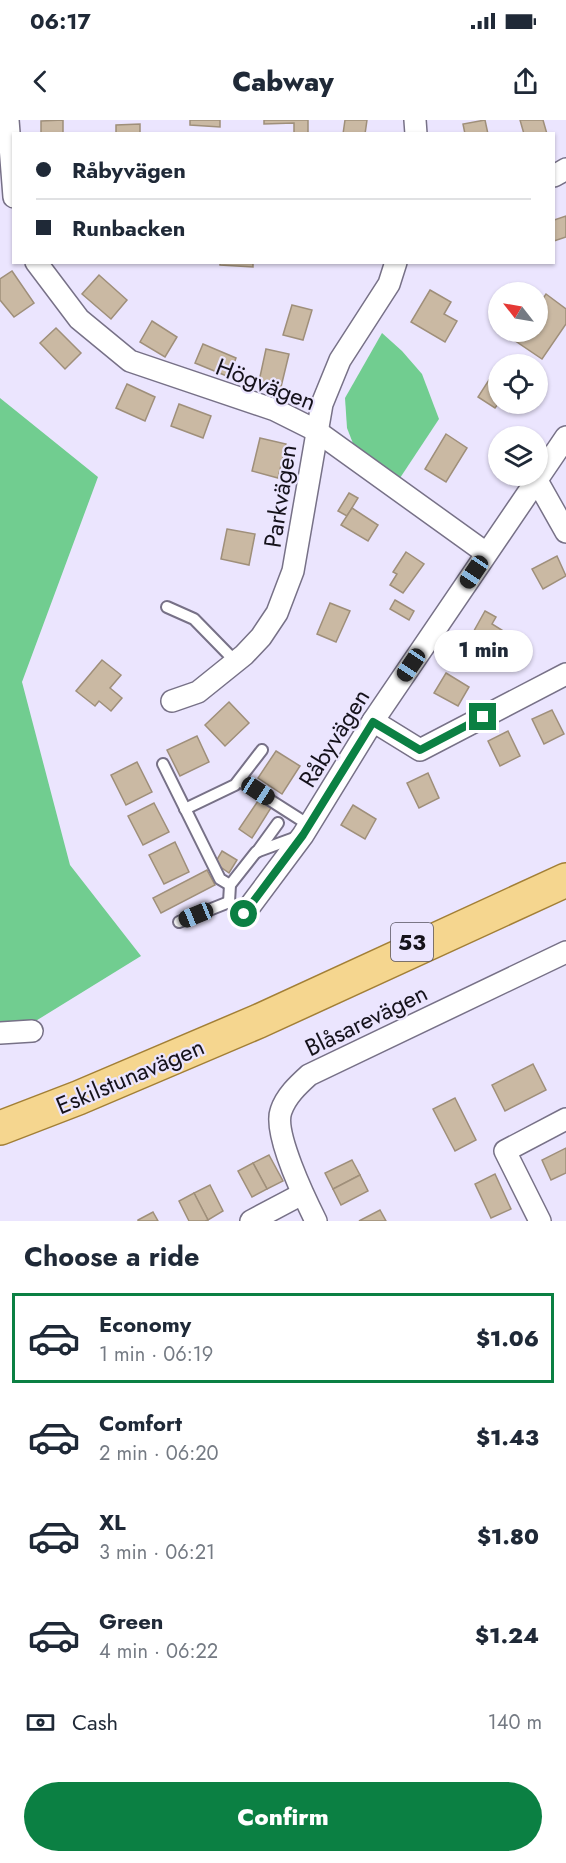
<!DOCTYPE html>
<meta charset="utf-8">
<style>
body{margin:0;font-family:Jost,sans-serif;background:#f2f2f3;color:#1f2937;height:100vh;display:flex;flex-direction:column;font-size:22px;white-space:nowrap}
*{box-sizing:border-box;margin:0}
p{font-size:20px;color:#747a83}
.icon{flex:none;width:33px;height:33px;fill:none;stroke:currentColor;stroke-width:2;stroke-linecap:round;stroke-linejoin:round}
.map{position:relative;height:1101px;overflow:hidden}
.drawer{display:flex;flex-direction:column;background:#fff;flex:1}
.drawer>*{flex:none}
.banner{position:absolute;left:12px;top:12px;width:543px;height:132px;border-radius:0px;box-shadow:0 2px 4px #0004;display:grid;align-content:center;height:132px;padding:0 24px;background:#fff}
.needle{width:39px;rotate:301deg}
.buttons{position:absolute;left:488px;top:162px;display:grid;gap:12px}
.buttons a{display:grid;place-items:center;width:60px;height:60px;border-radius:50%;background:#fff;box-shadow:0 2px 4px #0004;font-size:30px}
.end{position:absolute;width:27px;height:27px;margin:-14px;border:8px solid #0b8043;background:#fff;box-shadow:0 0 0 3px #fff}
.from{border-radius:50%}
.bubble{position:absolute;height:42px;border-radius:21px;background:#fff;box-shadow:0 2px 4px #0004;font-size:20px;font-weight:800;line-height:42px;text-align:center}
.car{position:absolute;width:18px;height:36px;margin:-18px -9px;border-radius:8px;box-shadow:0 0 4px 2px #0007;background:linear-gradient(#222 24%,#8ab4d8 0 40%,#222 0 76%,#8ab4d8 0 86%,#222 0)}
.banner b{display:flex;align-items:center;gap:21px;height:57px;font-size:22px}
.banner b+b{border-top:2px solid #e0e1e3}
.banner i{width:15px;height:15px;background:#1f2937}
ul{padding:0;list-style:none}
li{display:flex;align-items:center;gap:18px;height:90px;margin:0 12px 9px;padding:0 12px;border:3px solid transparent;border-radius:0px}
li div{flex:1}
li b{display:block;font-size:22px}
li em{font-style:normal;font-weight:800}
li.selected{border-color:#0b8043}
li>.icon{width:54px;height:54px;stroke-width:1.5}
h2{padding:0 24px;font-size:27px;line-height:72px}
.pay{display:flex;align-items:center;gap:15px;height:66px;padding:0 24px;font-size:22px}
.pay p{margin-inline-start:auto}
.action{display:flex;gap:12px;margin-top:auto;padding:12px 24px}
.action a{flex:1;height:69px;border-radius:36px;background:#0b8043;color:#fff;font-size:24px;font-weight:800;line-height:69px;text-align:center}
.status{display:flex;justify-content:space-between;align-items:center;height:42px;padding:0 30px;background:#fff;direction:ltr}
.status svg{height:16px;fill:currentColor}
header{display:flex;justify-content:space-between;align-items:center;height:78px;padding:0 24px;background:#fff;font-size:27px;font-weight:800}
.map>svg:first-child{display:block}
.forest{fill:#71cd90}
.building{fill:#cab9a3;stroke:#9f8f7a;stroke-width:1.5}
.lines{fill:none;stroke-linecap:round;stroke-linejoin:round}
.lane-casing{stroke:#777187;stroke-width:14}
.street-casing{stroke:#777187;stroke-width:24}
.primary-casing{stroke:#a27f36;stroke-width:36}
.lane{stroke:#fff;stroke-width:10}
.street{stroke:#fff;stroke-width:21}
.primary{stroke:#f5d68f;stroke-width:33}
.route{stroke:#0b8043;stroke-width:8}
.labels{text-anchor:middle;dominant-baseline:central;stroke-width:4.5;stroke-linejoin:round;paint-order:stroke}
.shield{fill:#ebe5fe;stroke:#55515f;stroke-width:1.5}
.shield-label{font-size:22px;font-weight:bold;fill:#15121b}
.street-label{font-size:24px;fill:#15121b;stroke:#ebe5fe}
</style>
<div class="status"><b>06:17</b><svg viewBox="0 0 49 12"><path d="M0 12V9h3v3zM5 12V6h3v6zM10 12V3h3v9zM15 12V0h3v12zM26 1h20v11H26zM47 4h2v5h-2z"/></svg></div>
<header><svg class="icon" aria-label="back" viewBox="0 0 24 24"><path d="M15 5l-7 7 7 7"/></svg>Cabway<svg class="icon" aria-label="share" viewBox="0 0 24 24"><path d="M12 15V3M7 8l5-5 5 5M5 13v7h14v-7"/></svg></header>
<div class="map">
<svg width="566" height="1101" viewBox="0 0 566 1101">
<rect width="100%" height="100%" fill="#ebe5fe"/>
<g class="forest">
<polygon points="382,213 402,231 422,254 439,299 400,358 354,326 347,308 345,278"/>
<polygon points="0,278 98,357 22,562 70,745 141,836 0,923"/>
</g>
<g class="building">
<polygon points="63,0 63,14 41,14 41,1"/>
<polygon points="190,0 220,0 220,7 190,5"/>
<polygon points="264,0 308,0 308,14 294,14 294,3 264,4"/>
<polygon points="345,0 367,0 365,14 343,14"/>
<polygon points="485,0 488,14 465,14 463,4"/>
<polygon points="520,0 543,0 547,14 524,14"/>
<polygon points="140,4 140,14 116,14 116,5"/>
<polygon points="566,96 566,117 554,121 554,100"/>
<polygon points="220,142 253,142 253,147 220,145"/>
<polygon points="12,151 34,183 14,197 0,180 0,159"/>
<polygon points="99,155 127,180 111,199 82,174"/>
<polygon points="430,170 451,182 444,194 457,201 445,222 411,202"/>
<polygon points="546,174 566,189 566,204 542,239 514,220 520,212 537,212 537,187"/>
<polygon points="292,185 312,190 303,220 283,215"/>
<polygon points="152,201 177,217 165,237 140,222"/>
<polygon points="56,208 81,233 65,249 40,223"/>
<polygon points="203,224 236,238 229,257 195,243"/>
<polygon points="266,229 289,234 280,271 258,266"/>
<polygon points="496,249 498,284 495,288 478,277"/>
<polygon points="127,264 155,277 145,301 116,288"/>
<polygon points="179,284 211,296 203,318 171,306"/>
<polygon points="446,314 467,328 446,362 425,349"/>
<polygon points="260,318 286,324 278,358 252,351"/>
<polygon points="349,373 358,378 347,396 338,391"/>
<polygon points="352,388 378,405 368,421 341,405"/>
<polygon points="227,409 255,414 249,445 221,439"/>
<polygon points="406,432 424,444 403,473 390,465 397,454 393,452"/>
<polygon points="557,436 566,456 543,469 532,449"/>
<polygon points="395,480 414,491 409,500 390,489"/>
<polygon points="330,483 350,491 336,522 317,514"/>
<polygon points="485,491 496,497 492,504 505,512 494,532 470,518"/>
<polygon points="102,540 121,555 110,568 122,578 111,591 99,581 95,586 76,571"/>
<polygon points="446,553 469,567 458,586 434,573"/>
<polygon points="229,582 249,603 225,626 205,605"/>
<polygon points="552,590 564,614 544,624 532,599"/>
<polygon points="508,611 520,636 500,646 488,621"/>
<polygon points="197,616 209,642 180,656 167,630"/>
<polygon points="276,631 300,646 282,674 258,658"/>
<polygon points="137,642 152,672 126,685 111,655"/>
<polygon points="428,653 439,678 419,688 407,663"/>
<polygon points="262,675 274,683 252,718 239,709"/>
<polygon points="154,683 169,712 143,725 128,696"/>
<polygon points="353,685 376,699 365,719 341,705"/>
<polygon points="175,722 189,752 164,764 149,735"/>
<polygon points="222,731 237,740 229,753 215,743"/>
<polygon points="207,750 215,765 161,793 153,778"/>
<polygon points="533,944 546,970 505,991 492,965"/>
<polygon points="455,978 476,1020 455,1031 433,989"/>
<polygon points="566,1028 566,1053 551,1060 542,1040"/>
<polygon points="269,1035 283,1061 267,1069 253,1043"/>
<polygon points="352,1040 360,1055 333,1069 325,1053"/>
<polygon points="253,1043 267,1069 252,1077 238,1051"/>
<polygon points="495,1054 511,1089 491,1098 475,1064"/>
<polygon points="360,1055 368,1071 341,1085 333,1069"/>
<polygon points="210,1065 223,1091 208,1100 194,1073"/>
<polygon points="194,1073 208,1100 205,1101 189,1101 179,1081"/>
<polygon points="380,1090 386,1101 359,1101"/>
<polygon points="153,1092 158,1101 138,1101 138,1100"/>
</g>
<g class="lines">
<g class="lane-casing">
<g id="lane">
<polyline points="167,487 194,499 235,541"/>
<polyline points="163,644 220,759 230,765"/>
<polyline points="240,661 309,705"/>
<polyline points="185,689 235,665 262,630"/>
<polyline points="257,732 278,703"/>
<polyline points="229,782 230,765 256,732 297,717"/>
<polyline points="179,802 229,782 234,786"/>
</g>
</g>
<g class="street-casing">
<g id="street">
<polyline points="8,0 14,77"/>
<polyline points="415,0 416,14"/>
<polyline points="554,56 566,49"/>
<polyline points="36,142 79,199 130,241 275,290 315,310 486,433"/>
<polyline points="536,359 566,412"/>
<polyline points="172,581 198,572 244,535 261,517 277,493 293,451 322,284 340,240 389,164 396,142"/>
<polyline points="373,601 420,630 566,554"/>
<polyline points="244,794 303,715 373,601 566,317"/>
<polyline points="0,913 32,911"/>
<polyline points="251,1101 302,1074"/>
<path d="M316,1101C305,1079 273,1013 281,991C286,976 298,965 309,955L566,832"/>
<polyline points="540,1101 505,1031 566,999"/>
</g>
</g>
<g class="primary-casing">
<polyline id="primary" points="0,1008 78,978 259,901 566,760"/>
</g>
<use href="#lane" class="lane"/>
<use href="#street" class="street"/>
<use href="#primary" class="primary"/>
</g>
<g class="lines">
<polyline class="route" points="244,794 303,715 373,602 420,630 483,597"/>
</g>
<g class="labels">
<rect class="shield" x="391" y="803" width="42" height="38" rx="4.5"/>
<g class="shield-label">
<text x="412" y="822">53</text>
</g>
<g class="street-label">
<text transform="translate(266 264) rotate(21)">Högvägen</text>
<text transform="translate(280 376) rotate(-81)">Parkvägen</text>
<text transform="translate(334 618) rotate(-58)">Råbyvägen</text>
<text transform="translate(366 900) rotate(-26)">Blåsarevägen</text>
<text transform="translate(130 956) rotate(-23)">Eskilstunavägen</text>
</g>
</g>
</svg>
<div class="buttons">
<a><svg class="needle" viewBox="-14 -14 28 28"><path d="M0-13l5 13h-10z" fill="#e53935"/><path d="M0 13l5-13h-10z" fill="#747a83"/></svg></a>
<a><svg class="icon" aria-label="locate" viewBox="0 0 24 24"><circle cx="12" cy="12" r="6"/><path d="M12 2v4M12 18v4M2 12h4M18 12h4"/></svg></a>
<a><svg class="icon" aria-label="layers" viewBox="0 0 24 24"><path d="M12 4l9 5-9 5-9-5zM3 14l9 5 9-5"/></svg></a>
</div>
<i class="end from" style="left:244px;top:794px"></i>
<i class="end" style="left:483px;top:597px"></i>
<div class="bubble" style="left:434px;top:510px;width:99px">1 min</div>
<i class="car" style="left:474px;top:452px;rotate:214deg"></i>
<i class="car" style="left:411px;top:545px;rotate:214deg"></i>
<i class="car" style="left:258px;top:671px;rotate:123deg"></i>
<i class="car" style="left:196px;top:795px;rotate:248deg"></i>
<div class="banner">
<b><i class="from"></i>Råbyvägen</b>
<b><i></i>Runbacken</b>
</div>
</div>
<section class="drawer">
<h2>Choose a ride</h2>
<ul>
<li class="selected"><svg class="icon" aria-label="car" viewBox="0 0 24 24"><path d="M5 17H2v-5l4-1 3-4h7l3 4 3 1v5h-3M9 17h6M6 11h13"/><circle cx="7" cy="17" r="2"/><circle cx="17" cy="17" r="2"/></svg><div><b>Economy</b><p>1 min · 06:19</p></div><em>$1.06</em></li>
<li><svg class="icon" aria-label="car" viewBox="0 0 24 24"><path d="M5 17H2v-5l4-1 3-4h7l3 4 3 1v5h-3M9 17h6M6 11h13"/><circle cx="7" cy="17" r="2"/><circle cx="17" cy="17" r="2"/></svg><div><b>Comfort</b><p>2 min · 06:20</p></div><em>$1.43</em></li>
<li><svg class="icon" aria-label="car" viewBox="0 0 24 24"><path d="M5 17H2v-5l4-1 3-4h7l3 4 3 1v5h-3M9 17h6M6 11h13"/><circle cx="7" cy="17" r="2"/><circle cx="17" cy="17" r="2"/></svg><div><b>XL</b><p>3 min · 06:21</p></div><em>$1.80</em></li>
<li><svg class="icon" aria-label="car" viewBox="0 0 24 24"><path d="M5 17H2v-5l4-1 3-4h7l3 4 3 1v5h-3M9 17h6M6 11h13"/><circle cx="7" cy="17" r="2"/><circle cx="17" cy="17" r="2"/></svg><div><b>Green</b><p>4 min · 06:22</p></div><em>$1.24</em></li>
</ul>
<div class="pay"><svg class="icon" aria-label="cash" viewBox="0 0 24 24"><path d="M3 7h18v10H3z"/><circle cx="12" cy="12" r="2"/></svg>Cash<p>140 m</p></div>
<div class="action"><a>Confirm</a></div>
</section>
